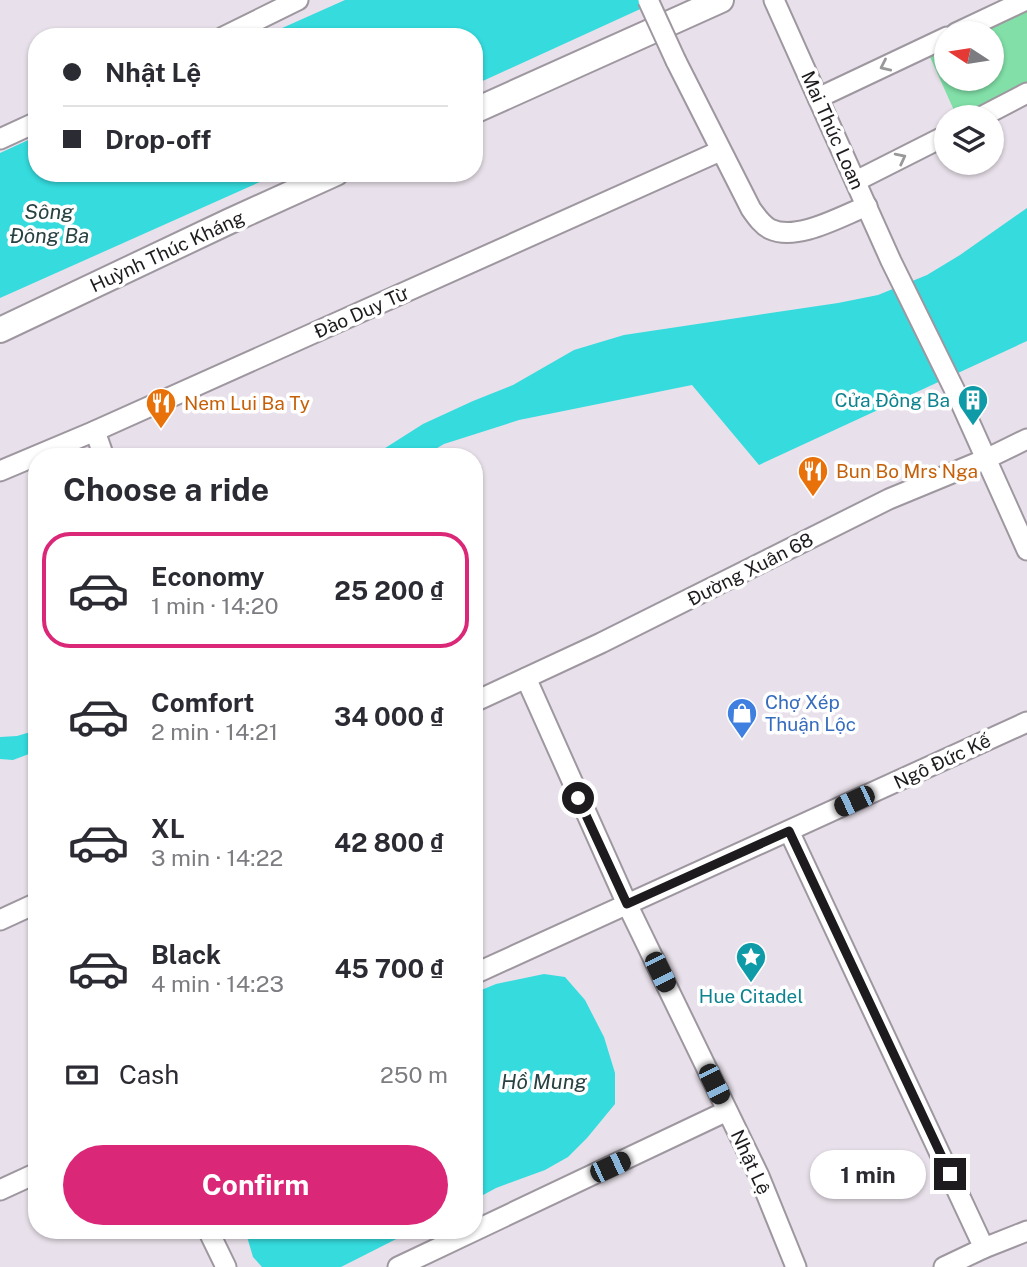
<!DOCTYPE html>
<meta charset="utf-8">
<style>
body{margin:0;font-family:"Public Sans",sans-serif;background:#f7f7f7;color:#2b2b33;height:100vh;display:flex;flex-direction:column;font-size:26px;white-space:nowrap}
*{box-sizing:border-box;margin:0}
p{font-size:23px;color:#7c7c81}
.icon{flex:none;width:38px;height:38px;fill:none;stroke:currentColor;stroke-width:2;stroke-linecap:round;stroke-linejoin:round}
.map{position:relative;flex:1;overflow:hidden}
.side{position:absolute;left:28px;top:448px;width:455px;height:791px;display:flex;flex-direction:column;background:#fff;border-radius:28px;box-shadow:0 2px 5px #0004}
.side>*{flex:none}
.guide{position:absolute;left:28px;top:28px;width:455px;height:154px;border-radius:28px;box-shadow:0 2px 5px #0004;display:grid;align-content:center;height:154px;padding:0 35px;background:#fff}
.needle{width:46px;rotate:282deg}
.tools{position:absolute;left:934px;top:21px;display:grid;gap:14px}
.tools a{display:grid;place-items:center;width:70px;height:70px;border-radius:50%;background:#fff;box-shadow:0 2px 5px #0004;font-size:35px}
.end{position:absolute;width:32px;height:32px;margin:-16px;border:9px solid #1e1b1f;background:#fff;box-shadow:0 0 0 4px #fff}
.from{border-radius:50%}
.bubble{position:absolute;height:49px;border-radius:24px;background:#fff;box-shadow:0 2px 5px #0004;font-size:23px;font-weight:700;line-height:49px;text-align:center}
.car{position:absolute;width:21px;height:42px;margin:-21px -10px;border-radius:9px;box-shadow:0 0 5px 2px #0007;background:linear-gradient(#222 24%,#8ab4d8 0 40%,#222 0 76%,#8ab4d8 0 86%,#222 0)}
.guide b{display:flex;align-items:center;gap:24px;height:66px;font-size:26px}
.guide b+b{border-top:2px solid #e1e1e2}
.guide i{width:18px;height:18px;background:#2b2b33}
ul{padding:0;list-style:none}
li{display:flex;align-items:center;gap:21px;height:116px;margin:0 14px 10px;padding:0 21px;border:4px solid transparent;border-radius:28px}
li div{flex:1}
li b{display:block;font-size:26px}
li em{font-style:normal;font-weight:700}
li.active{border-color:#db2777}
li>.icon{width:63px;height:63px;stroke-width:1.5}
h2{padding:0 35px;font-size:32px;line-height:84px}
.pay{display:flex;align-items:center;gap:18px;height:77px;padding:0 35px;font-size:26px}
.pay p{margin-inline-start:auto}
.button{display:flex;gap:14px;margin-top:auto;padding:14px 35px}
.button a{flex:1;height:80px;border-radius:42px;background:#db2777;color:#fff;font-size:28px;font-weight:700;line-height:80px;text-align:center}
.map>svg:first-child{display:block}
.green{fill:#81dfa7}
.water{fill:#35dbdd}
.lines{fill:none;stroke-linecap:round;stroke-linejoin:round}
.minor-casing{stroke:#9e97a0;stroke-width:23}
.major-casing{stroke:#9e97a0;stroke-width:28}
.minor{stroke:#fff;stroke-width:19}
.major{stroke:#fff;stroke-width:24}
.minor-bridge-casing{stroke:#9e97a0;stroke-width:23;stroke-linecap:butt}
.minor-bridge{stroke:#fff;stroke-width:19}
.oneway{stroke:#9a989a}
.route{stroke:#1e1b1f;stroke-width:9}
.labels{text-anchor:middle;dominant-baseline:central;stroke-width:7;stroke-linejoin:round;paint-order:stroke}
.street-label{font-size:19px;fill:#1e1b1f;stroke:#fff}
.culture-label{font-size:19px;fill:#0d838f;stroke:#fff;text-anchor:end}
.food-label{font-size:19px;fill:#c56008;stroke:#fff;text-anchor:start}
.shop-label{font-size:19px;fill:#366cbe;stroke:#fff;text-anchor:start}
.water-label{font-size:21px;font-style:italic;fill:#284242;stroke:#fff}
</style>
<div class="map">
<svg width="1027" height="1267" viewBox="0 0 1027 1267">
<rect width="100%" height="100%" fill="#e8e0ea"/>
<polygon class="green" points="1027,10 1027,82 961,117 957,117 930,57 947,49 947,79 992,79 992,33 979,33"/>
<g class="water">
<polygon points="345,0 660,0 474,85 474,37 262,37"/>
<polygon points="37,136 37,173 280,173 0,298 0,153"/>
<polygon points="1027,208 1027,341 759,465 692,385 519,420 444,444 422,457 371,457 423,424 473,401 513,385 574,350 624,335 838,303 878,295 927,275 960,255"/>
<polygon points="37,730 37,751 13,760 0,759 0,737 17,736"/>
<polygon points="544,974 565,977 585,1000 604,1037 615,1073 615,1104 587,1138 568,1157 545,1170 496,1188 474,1200 474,993 496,984"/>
<polygon points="245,1230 414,1230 341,1267 262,1267 253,1257"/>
</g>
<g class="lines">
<g class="minor-casing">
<g id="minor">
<polyline points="774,0 891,261 960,401 1027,550"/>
<polyline points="956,33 1026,0"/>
<polyline points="223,37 298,0"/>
<path d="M676,61L751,209C756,216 762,225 770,229C797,242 841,216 867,206"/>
<polyline points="818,98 947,37"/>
<polyline points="981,117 1027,93"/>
<polyline points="0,139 37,122"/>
<polyline points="856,181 947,135"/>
<polyline points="95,431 104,457"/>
<polyline points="0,471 95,431 720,151"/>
<polyline points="526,678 627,904 759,1176 796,1267"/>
<polyline points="474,702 601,643 889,499 986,459 1027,439"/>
<polyline points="789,831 984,1248"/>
<polyline points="0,920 37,903"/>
<polyline points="474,974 1027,722"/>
<polyline points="0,1190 37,1173"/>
<polyline points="208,1230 226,1267"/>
<polyline points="398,1267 727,1111"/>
<polyline points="944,1267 984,1248 1027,1231"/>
</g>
</g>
<g class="major-casing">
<g id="major">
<polyline points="474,111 721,0"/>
<polyline points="0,330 230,221 336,173"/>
</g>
</g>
<use href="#minor" class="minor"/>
<use href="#major" class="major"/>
<g class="minor-bridge-casing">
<polyline id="minor-bridge" points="648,0 676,61"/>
</g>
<use href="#minor-bridge" class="minor-bridge"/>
</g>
<defs><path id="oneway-chevron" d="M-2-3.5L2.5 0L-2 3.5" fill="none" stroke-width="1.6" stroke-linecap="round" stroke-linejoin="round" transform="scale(1.75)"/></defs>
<g class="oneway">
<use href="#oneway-chevron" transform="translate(885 66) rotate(155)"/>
<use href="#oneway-chevron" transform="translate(901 158) rotate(-27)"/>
</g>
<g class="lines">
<polyline class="route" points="578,798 627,904 789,831 950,1174"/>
</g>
<defs>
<g id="building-pin" transform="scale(1.575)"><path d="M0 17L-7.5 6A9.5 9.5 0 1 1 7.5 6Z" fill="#0f9aa8" stroke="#fff"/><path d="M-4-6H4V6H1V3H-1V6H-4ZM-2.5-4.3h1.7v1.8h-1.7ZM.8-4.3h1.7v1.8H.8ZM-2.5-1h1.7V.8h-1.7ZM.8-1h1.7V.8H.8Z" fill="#fff"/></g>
<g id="restaurant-pin" transform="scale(1.575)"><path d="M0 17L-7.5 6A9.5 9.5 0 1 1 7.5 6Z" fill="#e8710a" stroke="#fff"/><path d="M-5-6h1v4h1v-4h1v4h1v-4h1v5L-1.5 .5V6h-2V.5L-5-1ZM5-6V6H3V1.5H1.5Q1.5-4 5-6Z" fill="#fff"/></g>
<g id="shop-pin" transform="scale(1.575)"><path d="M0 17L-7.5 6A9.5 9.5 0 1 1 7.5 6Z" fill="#3f7fe0" stroke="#fff"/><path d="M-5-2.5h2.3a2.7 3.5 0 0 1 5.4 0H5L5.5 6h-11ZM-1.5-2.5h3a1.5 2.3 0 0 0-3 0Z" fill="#fff"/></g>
<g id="sight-pin" transform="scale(1.575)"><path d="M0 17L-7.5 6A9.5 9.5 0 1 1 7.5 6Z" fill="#0f9aa8" stroke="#fff"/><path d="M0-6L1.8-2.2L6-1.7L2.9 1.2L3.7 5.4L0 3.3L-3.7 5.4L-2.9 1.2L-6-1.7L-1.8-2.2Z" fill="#fff"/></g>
</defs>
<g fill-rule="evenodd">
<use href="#building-pin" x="973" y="400"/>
<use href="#restaurant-pin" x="161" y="403"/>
<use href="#restaurant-pin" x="813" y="471"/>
<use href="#shop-pin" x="742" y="713"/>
<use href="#sight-pin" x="751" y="957"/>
</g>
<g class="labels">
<g class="street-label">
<text transform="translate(833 130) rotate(66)">Mai Thúc Loan</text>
<text transform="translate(167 251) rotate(-25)">Huỳnh Thúc Kháng</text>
<text transform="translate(361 312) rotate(-24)">Đào Duy Từ</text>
<text transform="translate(750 569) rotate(-27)">Đường Xuân 68</text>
<text transform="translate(942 761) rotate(-25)">Ngô Đức Kế</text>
<text transform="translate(751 1162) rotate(65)">Nhật Lệ</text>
</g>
<g class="culture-label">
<text x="950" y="400">Cửa Đông Ba</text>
<text x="751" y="996" text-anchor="middle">Hue Citadel</text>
</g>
<g class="food-label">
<text x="184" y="403">Nem Lui Ba Ty</text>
<text x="836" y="471">Bun Bo Mrs Nga</text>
</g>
<g class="shop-label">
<text x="765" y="702">Chợ Xép<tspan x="765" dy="22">Thuận Lộc</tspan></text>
</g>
<g class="water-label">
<text x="49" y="211">Sông<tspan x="49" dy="24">Đông Ba</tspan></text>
<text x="544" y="1081">Hồ Mung</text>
</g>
</g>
</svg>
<div class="tools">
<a><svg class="needle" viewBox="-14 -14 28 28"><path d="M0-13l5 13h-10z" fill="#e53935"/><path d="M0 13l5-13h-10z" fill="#7c7c81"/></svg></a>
<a><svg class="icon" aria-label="layers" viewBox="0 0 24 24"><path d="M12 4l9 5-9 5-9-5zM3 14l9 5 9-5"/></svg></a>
</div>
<i class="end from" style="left:578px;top:798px"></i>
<i class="end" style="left:950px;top:1174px"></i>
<div class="bubble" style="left:810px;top:1150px;width:116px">1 min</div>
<i class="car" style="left:854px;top:801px;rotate:245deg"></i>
<i class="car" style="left:660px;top:972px;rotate:154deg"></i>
<i class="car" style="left:714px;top:1084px;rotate:154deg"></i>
<i class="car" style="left:610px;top:1167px;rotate:65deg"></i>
<div class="guide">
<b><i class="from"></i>Nhật Lệ</b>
<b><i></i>Drop-off</b>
</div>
<section class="side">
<h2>Choose a ride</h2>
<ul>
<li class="active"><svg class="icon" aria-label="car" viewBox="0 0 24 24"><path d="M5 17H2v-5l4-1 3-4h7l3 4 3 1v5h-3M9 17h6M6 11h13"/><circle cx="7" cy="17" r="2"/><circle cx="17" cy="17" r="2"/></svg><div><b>Economy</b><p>1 min · 14:20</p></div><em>25 200 ₫</em></li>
<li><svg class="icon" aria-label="car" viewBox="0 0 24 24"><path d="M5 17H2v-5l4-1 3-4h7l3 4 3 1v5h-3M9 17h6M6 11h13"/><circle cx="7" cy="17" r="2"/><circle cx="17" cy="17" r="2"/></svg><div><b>Comfort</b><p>2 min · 14:21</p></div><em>34 000 ₫</em></li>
<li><svg class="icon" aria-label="car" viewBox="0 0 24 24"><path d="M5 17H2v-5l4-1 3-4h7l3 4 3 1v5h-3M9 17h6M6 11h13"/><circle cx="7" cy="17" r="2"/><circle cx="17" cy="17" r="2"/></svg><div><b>XL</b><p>3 min · 14:22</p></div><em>42 800 ₫</em></li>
<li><svg class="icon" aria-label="car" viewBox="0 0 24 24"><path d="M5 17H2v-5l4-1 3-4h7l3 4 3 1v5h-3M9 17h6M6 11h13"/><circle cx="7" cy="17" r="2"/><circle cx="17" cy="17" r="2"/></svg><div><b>Black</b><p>4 min · 14:23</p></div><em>45 700 ₫</em></li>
</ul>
<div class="pay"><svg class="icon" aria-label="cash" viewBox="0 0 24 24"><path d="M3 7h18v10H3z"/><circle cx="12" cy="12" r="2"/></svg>Cash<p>250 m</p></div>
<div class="button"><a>Confirm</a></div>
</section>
</div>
